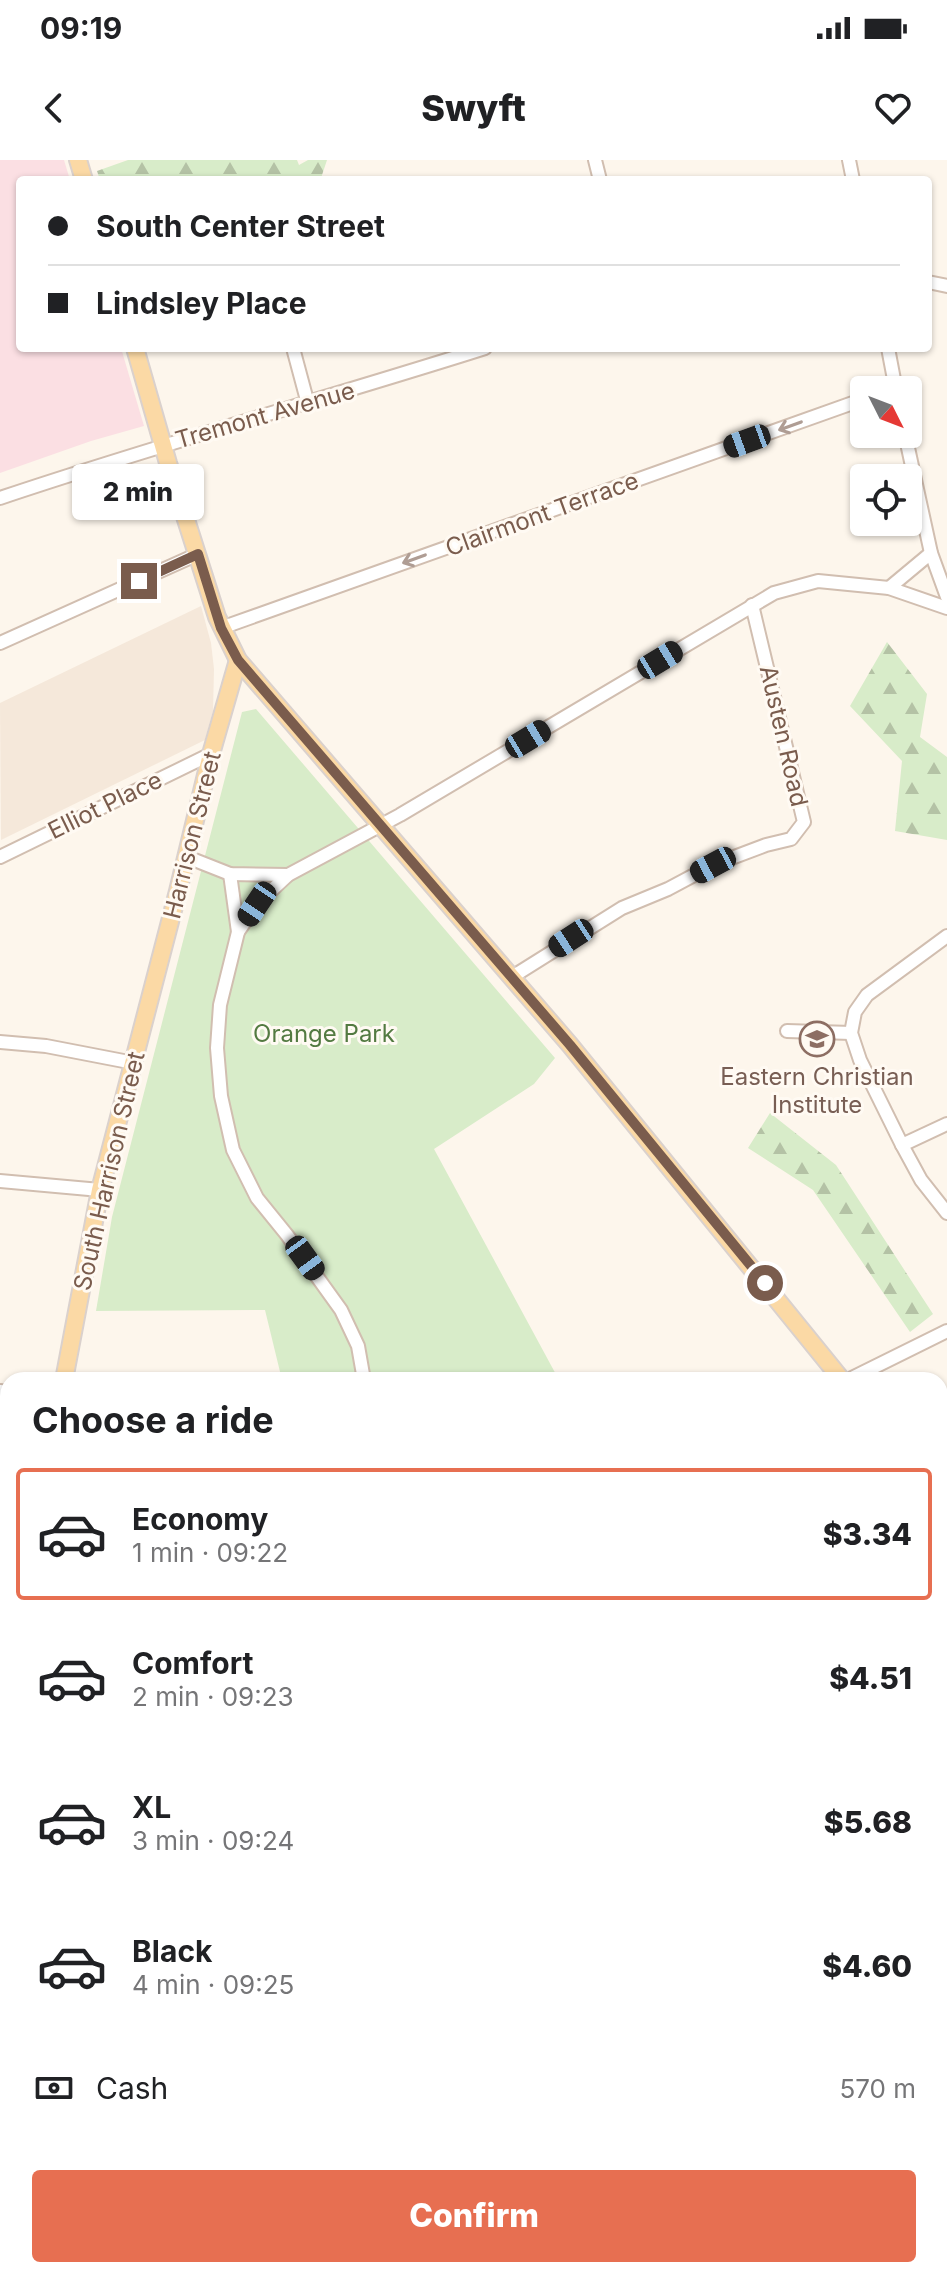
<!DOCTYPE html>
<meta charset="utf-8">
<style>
body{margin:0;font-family:Inter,sans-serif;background:#f2f2f2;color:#202124;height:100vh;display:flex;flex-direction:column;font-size:30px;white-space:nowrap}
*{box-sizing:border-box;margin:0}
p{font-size:26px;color:#757577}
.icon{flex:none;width:44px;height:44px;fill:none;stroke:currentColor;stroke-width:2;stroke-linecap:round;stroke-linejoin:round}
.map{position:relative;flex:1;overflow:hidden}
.details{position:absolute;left:0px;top:1212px;width:948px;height:906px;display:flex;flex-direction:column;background:#fff;border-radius:24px 24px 0 0;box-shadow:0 2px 6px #0004}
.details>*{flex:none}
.banner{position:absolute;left:16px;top:16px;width:916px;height:176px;border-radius:8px;box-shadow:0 2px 6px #0004;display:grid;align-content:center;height:176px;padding:0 32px;background:#fff}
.needle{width:52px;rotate:132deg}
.controls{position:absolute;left:850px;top:216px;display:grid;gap:16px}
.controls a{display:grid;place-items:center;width:72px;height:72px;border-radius:8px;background:#fff;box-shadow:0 2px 6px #0004;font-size:40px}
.end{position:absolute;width:36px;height:36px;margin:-18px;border:10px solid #7a5c4d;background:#fff;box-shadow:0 0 0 4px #fff}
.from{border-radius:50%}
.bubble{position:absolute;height:56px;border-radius:8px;background:#fff;box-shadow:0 2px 6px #0004;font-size:26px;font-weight:800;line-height:56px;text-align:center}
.car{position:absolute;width:24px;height:48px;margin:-24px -12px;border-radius:10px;box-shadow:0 0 6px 2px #0007;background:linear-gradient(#222 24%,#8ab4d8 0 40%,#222 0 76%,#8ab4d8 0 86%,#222 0)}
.banner b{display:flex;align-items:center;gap:28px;height:76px;font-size:30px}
.banner b+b{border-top:2px solid #e0e0e0}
.banner i{width:20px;height:20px;background:#202124}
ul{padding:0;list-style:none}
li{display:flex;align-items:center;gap:24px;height:132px;margin:0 16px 12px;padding:0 16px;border:4px solid transparent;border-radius:8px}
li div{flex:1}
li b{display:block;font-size:30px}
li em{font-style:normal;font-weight:800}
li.current{border-color:#e76f51}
li>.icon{width:72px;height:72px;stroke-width:1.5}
h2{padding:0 32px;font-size:36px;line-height:96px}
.pay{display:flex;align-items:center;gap:20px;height:88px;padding:0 32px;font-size:30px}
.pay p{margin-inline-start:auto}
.action{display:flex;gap:16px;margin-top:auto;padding:16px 32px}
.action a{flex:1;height:92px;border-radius:8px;background:#e76f51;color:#fff;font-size:32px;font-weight:800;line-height:92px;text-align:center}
.status{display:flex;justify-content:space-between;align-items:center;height:56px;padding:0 40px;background:#fff;direction:ltr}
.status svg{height:22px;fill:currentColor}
header{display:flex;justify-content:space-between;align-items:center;height:104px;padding:0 32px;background:#fff;font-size:36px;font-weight:800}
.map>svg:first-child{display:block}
.residential{fill:#f5e8da}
.medical{fill:#fbdfe3}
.forest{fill:url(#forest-firs)}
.park{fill:#d8ecc9}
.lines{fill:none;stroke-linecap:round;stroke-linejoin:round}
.minor-casing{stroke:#d1beb0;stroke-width:16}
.major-casing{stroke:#dad1cd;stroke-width:20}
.minor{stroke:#fff;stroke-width:12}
.major{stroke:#fbd9a5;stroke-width:16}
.oneway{stroke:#af9d94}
.route{stroke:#7a5c4d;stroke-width:10}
.labels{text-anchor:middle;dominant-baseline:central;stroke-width:6;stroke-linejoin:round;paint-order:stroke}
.street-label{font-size:24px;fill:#7a5c4d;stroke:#fffaf3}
.park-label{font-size:24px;fill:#537a41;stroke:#fffaf3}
.education-label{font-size:24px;fill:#785e54;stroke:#fffaf3}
</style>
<div class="status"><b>09:19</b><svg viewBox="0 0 49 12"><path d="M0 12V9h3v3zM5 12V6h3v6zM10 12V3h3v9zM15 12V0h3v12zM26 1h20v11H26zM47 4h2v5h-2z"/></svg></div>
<header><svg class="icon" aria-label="back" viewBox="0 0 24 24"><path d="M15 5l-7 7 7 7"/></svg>Swyft<svg class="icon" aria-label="heart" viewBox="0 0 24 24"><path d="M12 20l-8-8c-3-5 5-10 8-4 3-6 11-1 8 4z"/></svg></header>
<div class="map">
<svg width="947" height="2117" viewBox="0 0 947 2117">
<defs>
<pattern id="forest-firs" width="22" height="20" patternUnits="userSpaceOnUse" patternTransform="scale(2)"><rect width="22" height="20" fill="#d8ecc9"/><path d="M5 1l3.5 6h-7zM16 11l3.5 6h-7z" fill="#b4c2a5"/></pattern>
</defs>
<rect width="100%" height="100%" fill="#fdf6ec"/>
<polygon class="residential" points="201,446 211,483 214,509 213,551 205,580 1,680 0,543"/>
<polygon class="medical" points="0,0 64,0 70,20 20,20 20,188 121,188 144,266 91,281 0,313"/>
<g class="forest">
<path d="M128,0H297L299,5L308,0H327L321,18C309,20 296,23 285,16L272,20H100L97,11Z"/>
<polygon points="887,482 927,534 920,577 947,597 947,680 895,671 902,601 850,546"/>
<polygon points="770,953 836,1005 933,1154 910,1172 813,1030 748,988"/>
</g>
<g class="park">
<polygon points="256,549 555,898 534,924 434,989 559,1220 282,1220 265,1150 96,1151 112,1057 242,552"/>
<polygon points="485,2110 864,2110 865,2117 486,2117"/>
</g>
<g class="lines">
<g class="minor-casing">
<g id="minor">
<polyline points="595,0 600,20"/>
<polyline points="849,0 853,20"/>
<polyline points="928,122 947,126"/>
<polyline points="293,188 308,244"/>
<polyline points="888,188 896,230"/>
<polyline points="905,274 931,393 947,437"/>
<path d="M0,338C160,284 324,239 485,188"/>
<polyline points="889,428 931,393"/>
<polyline points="221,468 864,239"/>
<polyline points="0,483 198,394"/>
<polyline points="0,697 211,594"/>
<polyline points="187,697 230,714 288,715"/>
<polyline points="230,714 238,772"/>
<polyline points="947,776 867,835 855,852 851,873 860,900 902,985 921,1020 947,1053"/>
<polyline points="512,817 622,748 668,729 713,705 766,685 791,679 804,662 752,445"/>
<polyline points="787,871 851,873"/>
<polyline points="0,882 46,886 134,903"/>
<polyline points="902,985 947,964"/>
<polyline points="0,1021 100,1030"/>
<polyline points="364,1220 358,1186 341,1150 287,1075 257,1038 233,990 221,936 217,888 220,845 238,772 257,744 288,715 400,655 774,433 818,421 889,428 947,448"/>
<polyline points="848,1220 947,1171"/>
<polyline points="0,1231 8,1232"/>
<polyline points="940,1382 947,1379"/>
<polyline points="0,1385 8,1386"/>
<polyline points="0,1505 8,1504"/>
<polyline points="940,1570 947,1568"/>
<polyline points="940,1617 947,1631"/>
<polyline points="940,1888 947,1886"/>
<polyline points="475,2110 476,2117"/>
<polyline points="803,2110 805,2117"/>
<polyline points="886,2110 887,2117"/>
<polyline points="647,2117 653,2110"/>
</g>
</g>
<g class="major-casing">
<g id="major">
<polyline points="78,0 84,20"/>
<polyline points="135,188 168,303 217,457 238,500 570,885 842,1220"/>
<polyline points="64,1220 100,1030 178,731 211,594 238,500"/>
<polyline points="940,1342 947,1351"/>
<polyline points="101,2110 102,2117"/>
</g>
</g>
<use href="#minor" class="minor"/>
<use href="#major" class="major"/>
</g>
<defs><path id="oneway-shaft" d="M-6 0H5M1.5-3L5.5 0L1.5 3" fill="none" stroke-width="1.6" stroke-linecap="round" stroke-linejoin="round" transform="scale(2)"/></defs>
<g class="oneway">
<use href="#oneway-shaft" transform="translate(790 266) rotate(160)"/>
<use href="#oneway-shaft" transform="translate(414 399) rotate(160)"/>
</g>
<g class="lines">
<polyline class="route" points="139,421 198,394 221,468 238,500 570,885 765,1123"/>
</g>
<defs>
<g id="school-ring" transform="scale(1.8)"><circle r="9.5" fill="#fffaf3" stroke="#8d6e63" stroke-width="1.5"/><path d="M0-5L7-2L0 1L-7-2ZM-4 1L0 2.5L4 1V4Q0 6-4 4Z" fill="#8d6e63"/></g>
</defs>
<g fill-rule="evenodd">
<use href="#school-ring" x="817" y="879"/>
</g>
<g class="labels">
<g class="street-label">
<text transform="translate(265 255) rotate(-16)">Tremont Avenue</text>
<text transform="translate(542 354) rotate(-20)">Clairmont Terrace</text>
<text transform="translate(784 576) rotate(77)">Austen Road</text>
<text transform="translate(105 645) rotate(-26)">Elliot Place</text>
<text transform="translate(192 675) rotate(-76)">Harrison Street</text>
<text transform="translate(109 1011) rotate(-77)">South Harrison Street</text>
</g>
<g class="park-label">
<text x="324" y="873">Orange Park</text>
</g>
<g class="education-label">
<text x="817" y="916">Eastern Christian<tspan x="817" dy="28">Institute</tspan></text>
</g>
</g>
</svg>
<div class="controls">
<a><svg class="needle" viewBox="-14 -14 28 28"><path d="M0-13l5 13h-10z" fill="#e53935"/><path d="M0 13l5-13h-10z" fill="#757577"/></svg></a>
<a><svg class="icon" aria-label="locate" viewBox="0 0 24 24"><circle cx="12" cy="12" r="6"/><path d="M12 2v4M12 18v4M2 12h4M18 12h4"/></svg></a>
</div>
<i class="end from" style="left:765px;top:1123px"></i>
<i class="end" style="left:139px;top:421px"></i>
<div class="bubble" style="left:72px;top:304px;width:132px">2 min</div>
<i class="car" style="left:747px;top:281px;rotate:250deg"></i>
<i class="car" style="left:660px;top:500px;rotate:59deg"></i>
<i class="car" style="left:528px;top:579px;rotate:59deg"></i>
<i class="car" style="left:713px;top:705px;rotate:242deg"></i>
<i class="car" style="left:257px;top:744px;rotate:214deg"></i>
<i class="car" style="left:571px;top:778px;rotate:237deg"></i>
<i class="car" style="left:305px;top:1098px;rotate:144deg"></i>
<div class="banner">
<b><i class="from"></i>South Center Street</b>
<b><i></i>Lindsley Place</b>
</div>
<section class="details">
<h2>Choose a ride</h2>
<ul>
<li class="current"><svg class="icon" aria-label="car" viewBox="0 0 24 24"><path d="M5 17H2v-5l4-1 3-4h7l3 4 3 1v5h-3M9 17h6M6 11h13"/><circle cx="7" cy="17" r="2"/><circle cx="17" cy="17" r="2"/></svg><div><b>Economy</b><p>1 min · 09:22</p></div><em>$3.34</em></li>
<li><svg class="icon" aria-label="car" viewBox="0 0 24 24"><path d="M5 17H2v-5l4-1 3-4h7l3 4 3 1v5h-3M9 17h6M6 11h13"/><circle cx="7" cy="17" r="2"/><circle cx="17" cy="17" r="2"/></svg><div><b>Comfort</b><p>2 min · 09:23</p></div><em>$4.51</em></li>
<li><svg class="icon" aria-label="car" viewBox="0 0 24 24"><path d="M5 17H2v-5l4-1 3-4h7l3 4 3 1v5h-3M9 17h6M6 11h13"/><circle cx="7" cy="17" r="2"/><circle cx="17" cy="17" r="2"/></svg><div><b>XL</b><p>3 min · 09:24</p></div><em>$5.68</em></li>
<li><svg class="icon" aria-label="car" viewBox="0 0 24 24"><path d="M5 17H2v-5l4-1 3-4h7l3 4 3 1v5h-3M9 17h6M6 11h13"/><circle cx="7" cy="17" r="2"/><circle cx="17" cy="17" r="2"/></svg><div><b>Black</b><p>4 min · 09:25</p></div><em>$4.60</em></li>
</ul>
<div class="pay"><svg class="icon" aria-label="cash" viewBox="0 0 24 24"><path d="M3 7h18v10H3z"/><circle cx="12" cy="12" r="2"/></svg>Cash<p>570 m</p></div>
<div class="action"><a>Confirm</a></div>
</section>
</div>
